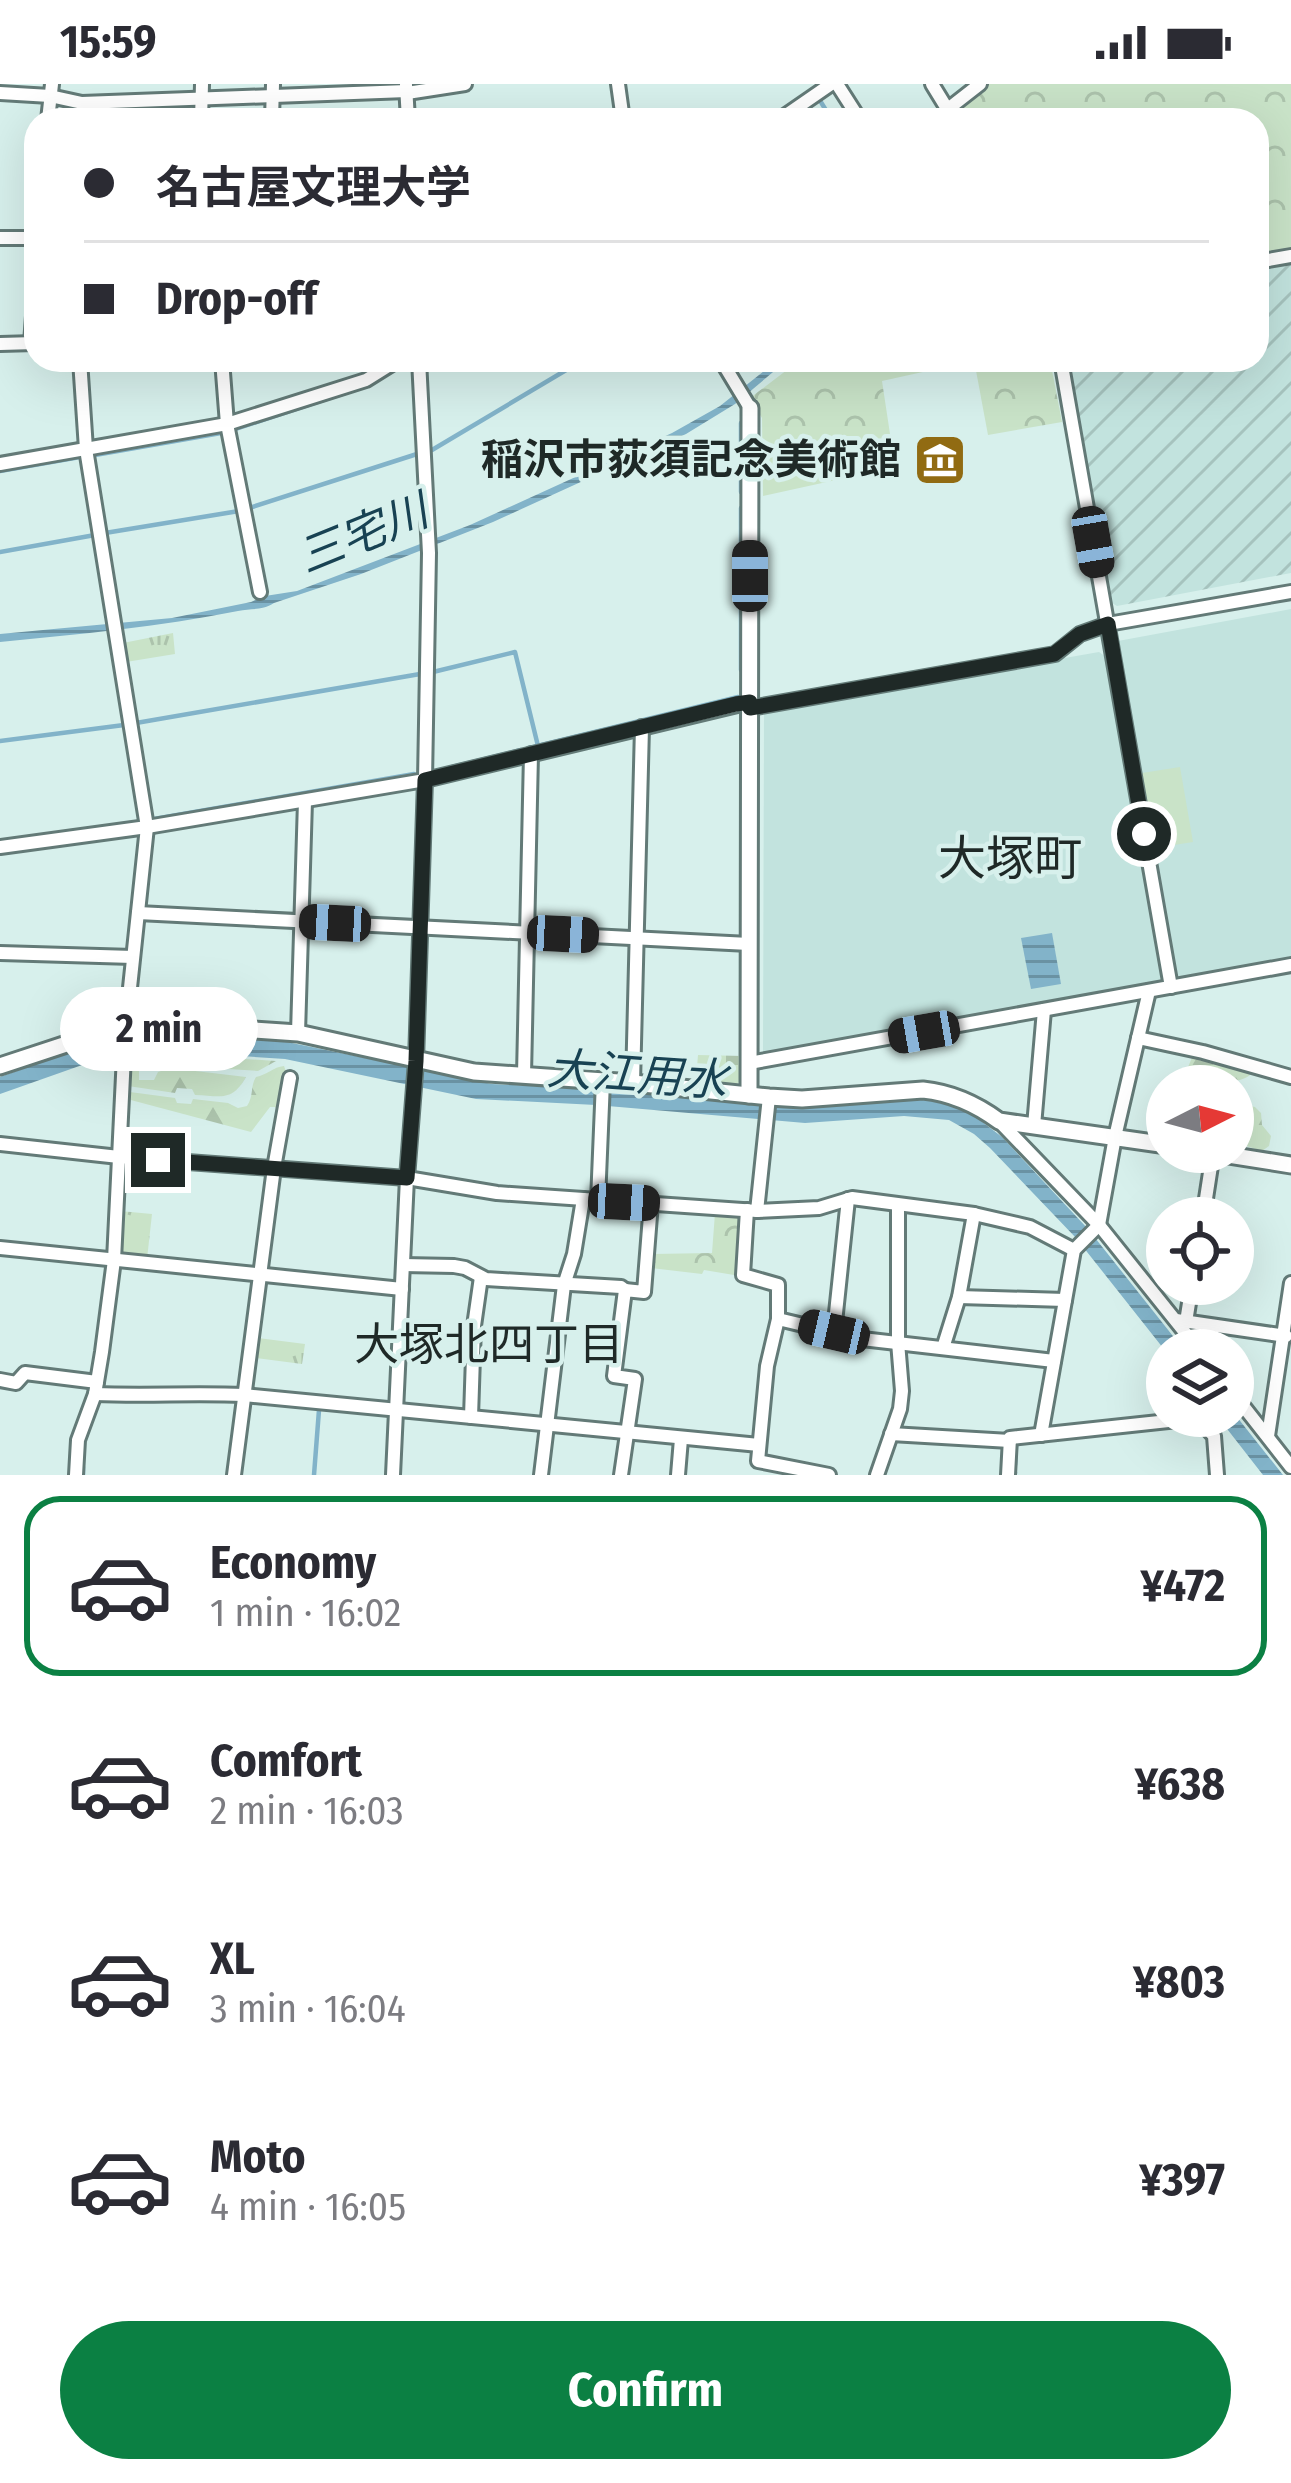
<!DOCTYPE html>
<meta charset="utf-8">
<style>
body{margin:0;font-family:"Fira Sans Condensed","Noto Sans JP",sans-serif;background:#f2f2f3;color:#2b2b33;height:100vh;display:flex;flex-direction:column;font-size:45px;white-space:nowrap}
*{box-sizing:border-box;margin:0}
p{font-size:39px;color:#7c7c81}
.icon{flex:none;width:66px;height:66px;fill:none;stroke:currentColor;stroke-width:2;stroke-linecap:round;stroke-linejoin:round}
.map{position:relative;height:1391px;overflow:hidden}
.side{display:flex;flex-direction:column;background:#fff;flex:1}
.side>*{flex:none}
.guide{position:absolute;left:24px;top:24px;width:1245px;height:264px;border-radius:36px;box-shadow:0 12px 48px #0002;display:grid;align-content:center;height:264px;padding:0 60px;background:#fff}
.needle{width:78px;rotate:84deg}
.controls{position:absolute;left:1146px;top:981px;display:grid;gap:24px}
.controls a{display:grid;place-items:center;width:108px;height:108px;border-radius:50%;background:#fff;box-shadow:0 12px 48px #0002;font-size:60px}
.end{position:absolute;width:54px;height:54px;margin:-27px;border:15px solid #1f2927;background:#fff;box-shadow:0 0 0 6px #fff}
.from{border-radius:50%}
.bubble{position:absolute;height:84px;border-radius:42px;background:#fff;box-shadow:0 12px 48px #0002;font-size:39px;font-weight:700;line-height:84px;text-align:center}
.car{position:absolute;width:36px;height:72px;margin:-36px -18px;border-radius:15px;box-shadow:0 0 9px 3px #0007;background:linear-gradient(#222 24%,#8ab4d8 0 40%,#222 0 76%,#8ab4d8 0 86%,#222 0)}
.guide b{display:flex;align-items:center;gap:42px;height:114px;font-size:45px}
.guide b+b{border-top:3px solid #e1e1e2}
.guide i{width:30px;height:30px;background:#2b2b33}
ul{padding:21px 0 0;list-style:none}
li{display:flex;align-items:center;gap:36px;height:180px;margin:0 24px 18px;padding:0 36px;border:6px solid transparent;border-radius:36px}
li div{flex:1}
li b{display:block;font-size:45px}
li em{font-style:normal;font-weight:700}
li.active{border-color:#0b8043}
li>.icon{width:108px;height:108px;stroke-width:1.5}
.cta{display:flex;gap:24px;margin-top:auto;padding:24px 60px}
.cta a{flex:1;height:138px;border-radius:72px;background:#0b8043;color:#fff;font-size:48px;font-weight:700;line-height:138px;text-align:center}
.status{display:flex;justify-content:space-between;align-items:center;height:84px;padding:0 60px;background:#fff;direction:ltr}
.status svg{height:33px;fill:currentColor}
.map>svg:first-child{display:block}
.built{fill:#c2e3de}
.industrial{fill:url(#industrial-furrows)}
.grass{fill:url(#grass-tufts)}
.forest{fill:url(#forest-firs)}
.cemetery{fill:url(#cemetery-stones)}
.park{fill:url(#park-crowns)}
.garden{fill:#c9e3c8}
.water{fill:url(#water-rules)}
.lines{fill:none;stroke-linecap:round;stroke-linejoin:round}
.stream{stroke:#82b3c9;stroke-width:4.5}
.minor-casing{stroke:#637a77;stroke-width:18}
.tertiary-casing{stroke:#637a77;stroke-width:21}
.minor{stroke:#fff;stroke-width:12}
.tertiary{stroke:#fff;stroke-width:15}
.route{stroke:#1f2927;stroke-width:15}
.labels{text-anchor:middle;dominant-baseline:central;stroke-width:9;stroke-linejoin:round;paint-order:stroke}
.poi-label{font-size:42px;font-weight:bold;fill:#1f2927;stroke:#d7f0ec;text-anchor:end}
.water-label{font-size:45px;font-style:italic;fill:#184253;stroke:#d7f0ec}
.neighbourhood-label{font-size:45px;fill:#1f2927;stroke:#d7f0ec}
.quarter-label{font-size:48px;fill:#1f2927;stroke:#d7f0ec}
</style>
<div class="status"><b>15:59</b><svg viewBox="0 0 49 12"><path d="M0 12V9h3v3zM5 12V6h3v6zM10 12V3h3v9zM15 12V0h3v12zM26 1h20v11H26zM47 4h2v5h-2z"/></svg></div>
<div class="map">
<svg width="1291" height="1391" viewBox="0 0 1291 1391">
<defs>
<pattern id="industrial-furrows" width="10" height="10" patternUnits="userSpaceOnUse" patternTransform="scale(3)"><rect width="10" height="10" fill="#c2e3de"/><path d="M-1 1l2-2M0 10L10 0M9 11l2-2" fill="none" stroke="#a6c3be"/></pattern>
<pattern id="grass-tufts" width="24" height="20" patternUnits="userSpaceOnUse" patternTransform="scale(3)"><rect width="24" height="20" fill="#c9e3c8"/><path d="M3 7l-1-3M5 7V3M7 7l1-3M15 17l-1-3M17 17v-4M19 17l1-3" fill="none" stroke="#acc3ac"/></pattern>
<pattern id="forest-firs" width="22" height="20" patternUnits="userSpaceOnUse" patternTransform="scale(3)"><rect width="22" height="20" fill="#c9e3c8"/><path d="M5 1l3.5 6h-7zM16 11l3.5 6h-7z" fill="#acc3ac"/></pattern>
<pattern id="cemetery-stones" width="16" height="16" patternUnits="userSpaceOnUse" patternTransform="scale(3)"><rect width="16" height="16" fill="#c9e3c8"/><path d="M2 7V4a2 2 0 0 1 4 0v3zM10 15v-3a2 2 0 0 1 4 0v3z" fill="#acc3ac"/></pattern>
<pattern id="park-crowns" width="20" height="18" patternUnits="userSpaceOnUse" patternTransform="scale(3)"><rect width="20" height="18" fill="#c9e3c8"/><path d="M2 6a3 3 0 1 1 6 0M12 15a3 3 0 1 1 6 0" fill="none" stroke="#acc3ac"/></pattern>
<pattern id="water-rules" width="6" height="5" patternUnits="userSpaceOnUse" patternTransform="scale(3)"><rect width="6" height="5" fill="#82b3c9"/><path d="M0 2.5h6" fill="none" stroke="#6a92a3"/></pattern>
</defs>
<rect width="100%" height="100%" fill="#d7f0ec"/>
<g class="built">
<polygon points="1291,525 1291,876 1178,896 1174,893 1116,561 1118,557"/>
<polygon points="1099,568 1106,573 1162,894 1159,900 768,971 763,968 764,627"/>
</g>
<polygon class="industrial" points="1291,180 1291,489 1117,522 1112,519 1069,276 1257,276 1257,186"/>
<g class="grass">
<polygon points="173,549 175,570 126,578 123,559"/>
<polygon points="120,1127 152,1130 147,1175 126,1173 119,1166"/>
<polygon points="258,1254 305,1260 302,1280 256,1274"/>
</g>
<g class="forest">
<polygon points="167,970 276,977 258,987 181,982 175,980"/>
<path d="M1193,971L1250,987V991C1233,1004 1208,993 1188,992L1186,988Z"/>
<path d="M128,975H158L153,984H139V996H154L158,988L170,984L246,993C232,1018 221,1012 195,1011L192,1005L177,1004L175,1009L128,1002Z"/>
<path d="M284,982L287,990L280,1029L275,1023H270L251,1048L127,1015L130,1008L175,1014L177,1019L191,1020L193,1015L228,1019L238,1024L247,1022C254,1012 250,1002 256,993C267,991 273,983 284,982Z"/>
<polygon points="1233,1018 1255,1023 1261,1029 1262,1041 1271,1052 1269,1062 1262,1067 1237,1059 1233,1060"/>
</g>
<polygon class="cemetery" points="698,971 743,972 743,994 737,1000 696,995"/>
<g class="park">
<polygon points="988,0 1291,0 1291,164 1257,170 1257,36 960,36 954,27"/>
<polygon points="800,276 949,276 950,282 882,297 895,383 763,412 762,334 750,314"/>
<polygon points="974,276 1050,276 1062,338 988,351"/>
<polygon points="715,1129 739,1131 742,1134 740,1185 734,1191 704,1186 702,1190 651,1184 652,1170 712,1169"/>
</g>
<polygon class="garden" points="1180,683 1193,758 1155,764 1142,689"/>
<g class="water">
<path d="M778,276H791L785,278L735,320L686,350L493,438L361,490L274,519C262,527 251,524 238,527C159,543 80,550 0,558V550L172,534L251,518L265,512L297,507L470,441L672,349L720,322Z"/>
<polygon points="1052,849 1061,900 1031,905 1021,854"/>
<polygon points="155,949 287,958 492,1000 611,1006 798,1024 923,1014 955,1022 976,1033 1002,1053 1088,1145 1184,1266 1167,1266 1167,1269 1076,1154 990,1064 974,1050 949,1036 904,1032 805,1039 596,1021 476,1015 285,975 153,966 102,974 0,1010 0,993 97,958"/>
<polygon points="1233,1328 1283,1391 1263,1391 1217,1332 1233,1332"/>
</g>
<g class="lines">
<g class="stream">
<polyline points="819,15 832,36"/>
<polyline points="931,36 941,28"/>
<polyline points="741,339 741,408"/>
<polyline points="232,346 369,301 410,276"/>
<polyline points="432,366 583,276"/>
<polyline points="95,371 221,349"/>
<polyline points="0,387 80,373"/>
<polyline points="741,424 741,586"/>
<polyline points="246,425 417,370"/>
<polyline points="105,449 239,427"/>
<polyline points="0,468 95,451"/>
<polyline points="433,588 515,568 538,662"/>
<polyline points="136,639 420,590"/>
<polyline points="0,657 124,641"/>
<polyline points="529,664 738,613"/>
<polyline points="452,683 521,666"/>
<polyline points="154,735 414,690"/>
<polyline points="1015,1381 1016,1362"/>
<polyline points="83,1391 83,1383"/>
<polyline points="314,1391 319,1326"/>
<polyline points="1014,1391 1015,1389"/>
</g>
<g class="minor-casing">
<g id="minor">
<polyline points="618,0 623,36"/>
<polyline points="837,0 860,36"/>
<polyline points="932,0 954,36"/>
<polyline points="406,1 408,36"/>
<polyline points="0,9 50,12 82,19 407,7"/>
<polyline points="407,9 465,0"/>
<polyline points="948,25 980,0"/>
<polyline points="48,36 52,0"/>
<polyline points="201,36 202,0"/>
<polyline points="272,36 273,0"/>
<polyline points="779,36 831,0"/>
<polyline points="0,154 36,154"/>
<polyline points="1257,178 1291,172"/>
<polyline points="31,259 36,192"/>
<polyline points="0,260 35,259"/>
<polyline points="222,276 227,340 260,508"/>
<polyline points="721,276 750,324"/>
<polyline points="1061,276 1171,903"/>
<polyline points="0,380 227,340 366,296 398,276"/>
<polyline points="750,624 1055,570 1080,550 1108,540 1291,508"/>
<polyline points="0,763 147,743 425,696 750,618"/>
<polyline points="138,829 749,860"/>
<polyline points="0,869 133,873"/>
<polyline points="298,949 305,717"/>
<polyline points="1138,954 1203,968 1291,993"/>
<polyline points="749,979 1291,881"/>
<polyline points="524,991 531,670"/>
<polyline points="633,999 642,643"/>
<polyline points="999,1037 1099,1141 1199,1266"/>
<polyline points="1034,1042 1044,926"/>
<polyline points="0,1060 119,1073 407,1094 497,1109 757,1127 819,1124 852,1114 974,1130 1030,1143 1074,1166"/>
<polyline points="598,1117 603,997"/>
<polyline points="747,1126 743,1191 778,1201 778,1235 767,1282 758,1377 829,1391"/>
<polyline points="757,1127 769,1013"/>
<polyline points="1203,1134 1213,1069"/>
<polyline points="0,1164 402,1205"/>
<polyline points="403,1181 454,1182 465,1184 486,1195 621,1203 625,1206"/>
<polyline points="959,1213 1065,1216"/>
<polyline points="778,1235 862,1255 1054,1277"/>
<polyline points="1176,1236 1286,1252"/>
<polyline points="1186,1238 1192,1200"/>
<polyline points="834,1248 848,1115"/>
<polyline points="943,1264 959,1213 974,1130"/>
<polyline points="0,1296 16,1299 25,1289 97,1298"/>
<polyline points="1233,1309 1291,1383"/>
<path d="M95,1310C145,1312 194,1309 244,1311L759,1361"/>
<polyline points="471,1333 474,1242 481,1193"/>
<polyline points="891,1350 1010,1357"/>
<polyline points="1041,1351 1074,1166 1099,1141 1115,1053 1149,907"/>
<polyline points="1268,1352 1291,1199"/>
<polyline points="76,1391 78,1356 95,1310 102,1268 114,1176 125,951 147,743 86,365 80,276"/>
<polyline points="234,1391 274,1084 290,994"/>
<polyline points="393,1391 407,1094 416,977 425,696 429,469 419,276"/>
<polyline points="541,1391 564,1201 574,1170 583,1115"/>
<polyline points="621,1391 635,1295 614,1292 625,1206 644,1208 651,1119"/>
<polyline points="678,1391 681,1355"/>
<polyline points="877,1391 900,1325 902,1307 898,1258 898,1121"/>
<polyline points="1008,1391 1010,1354 1187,1335 1199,1336 1214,1352 1217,1391"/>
</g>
</g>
<g class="tertiary-casing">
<g id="tertiary">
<path d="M0,982L106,947L146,941H184L298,949L474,988L633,999L769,1013L802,1015L923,1006C952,1009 976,1020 999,1037L1167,1061"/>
<polyline points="749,1011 750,324"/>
<polyline points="1209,1068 1291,1081"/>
</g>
</g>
<use href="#minor" class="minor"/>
<use href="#tertiary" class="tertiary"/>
</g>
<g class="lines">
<polyline class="route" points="158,1076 407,1094 416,977 425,696 736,620 750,618 750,624 1054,570 1080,550 1108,540 1144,750"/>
</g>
<defs>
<g id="museum-square" transform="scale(2.7)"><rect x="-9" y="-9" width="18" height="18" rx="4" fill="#916b12" stroke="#d7f0ec"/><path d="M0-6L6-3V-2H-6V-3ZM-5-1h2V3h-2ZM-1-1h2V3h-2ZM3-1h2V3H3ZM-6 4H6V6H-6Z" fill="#fff"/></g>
</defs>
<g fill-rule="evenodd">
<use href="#museum-square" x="940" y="376"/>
</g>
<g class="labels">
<g class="poi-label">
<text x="901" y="376">稲沢市荻須記念美術館</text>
</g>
<g class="water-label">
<text transform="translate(363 450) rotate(-22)">三宅川</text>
<text transform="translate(637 991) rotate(4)">大江用水</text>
</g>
<g class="neighbourhood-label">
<text x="489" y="1261">大塚北四丁目</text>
</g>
<g class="quarter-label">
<text x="1010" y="775">大塚町</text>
</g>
</g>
</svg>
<div class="controls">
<a><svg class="needle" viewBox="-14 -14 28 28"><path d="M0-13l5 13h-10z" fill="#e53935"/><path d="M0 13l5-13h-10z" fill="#7c7c81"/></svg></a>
<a><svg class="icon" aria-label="locate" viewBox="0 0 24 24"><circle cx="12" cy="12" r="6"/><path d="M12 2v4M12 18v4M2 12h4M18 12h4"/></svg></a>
<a><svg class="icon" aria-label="layers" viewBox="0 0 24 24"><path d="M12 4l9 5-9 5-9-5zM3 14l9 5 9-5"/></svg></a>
</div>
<i class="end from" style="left:1144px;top:750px"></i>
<i class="end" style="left:158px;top:1076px"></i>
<div class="bubble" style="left:60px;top:903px;width:198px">2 min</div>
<i class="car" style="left:1093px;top:458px;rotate:170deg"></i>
<i class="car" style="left:750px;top:492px;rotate:0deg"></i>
<i class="car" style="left:335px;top:839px;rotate:273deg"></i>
<i class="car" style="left:563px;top:850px;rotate:93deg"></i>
<i class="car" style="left:924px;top:948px;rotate:260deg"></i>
<i class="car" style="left:624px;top:1118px;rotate:93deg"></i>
<i class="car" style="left:834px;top:1248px;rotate:283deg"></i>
<div class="guide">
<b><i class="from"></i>名古屋文理大学</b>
<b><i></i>Drop-off</b>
</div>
</div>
<section class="side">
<ul>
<li class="active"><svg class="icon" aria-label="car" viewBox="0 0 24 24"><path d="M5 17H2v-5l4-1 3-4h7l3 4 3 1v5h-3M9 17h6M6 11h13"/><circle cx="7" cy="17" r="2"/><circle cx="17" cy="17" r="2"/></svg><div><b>Economy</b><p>1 min · 16:02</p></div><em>¥472</em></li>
<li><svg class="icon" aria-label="car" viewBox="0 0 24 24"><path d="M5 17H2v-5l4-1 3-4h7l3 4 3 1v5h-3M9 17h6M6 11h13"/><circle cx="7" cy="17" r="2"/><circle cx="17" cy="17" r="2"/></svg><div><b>Comfort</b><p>2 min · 16:03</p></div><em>¥638</em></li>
<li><svg class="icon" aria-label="car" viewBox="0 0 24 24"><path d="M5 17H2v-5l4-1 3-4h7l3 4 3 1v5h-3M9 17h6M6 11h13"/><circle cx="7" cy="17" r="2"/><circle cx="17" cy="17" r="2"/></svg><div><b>XL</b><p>3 min · 16:04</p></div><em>¥803</em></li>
<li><svg class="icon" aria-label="car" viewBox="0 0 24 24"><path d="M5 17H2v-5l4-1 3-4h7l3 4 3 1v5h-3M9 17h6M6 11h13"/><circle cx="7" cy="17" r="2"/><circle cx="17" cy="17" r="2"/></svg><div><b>Moto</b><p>4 min · 16:05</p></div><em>¥397</em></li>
</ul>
<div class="cta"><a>Confirm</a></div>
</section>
